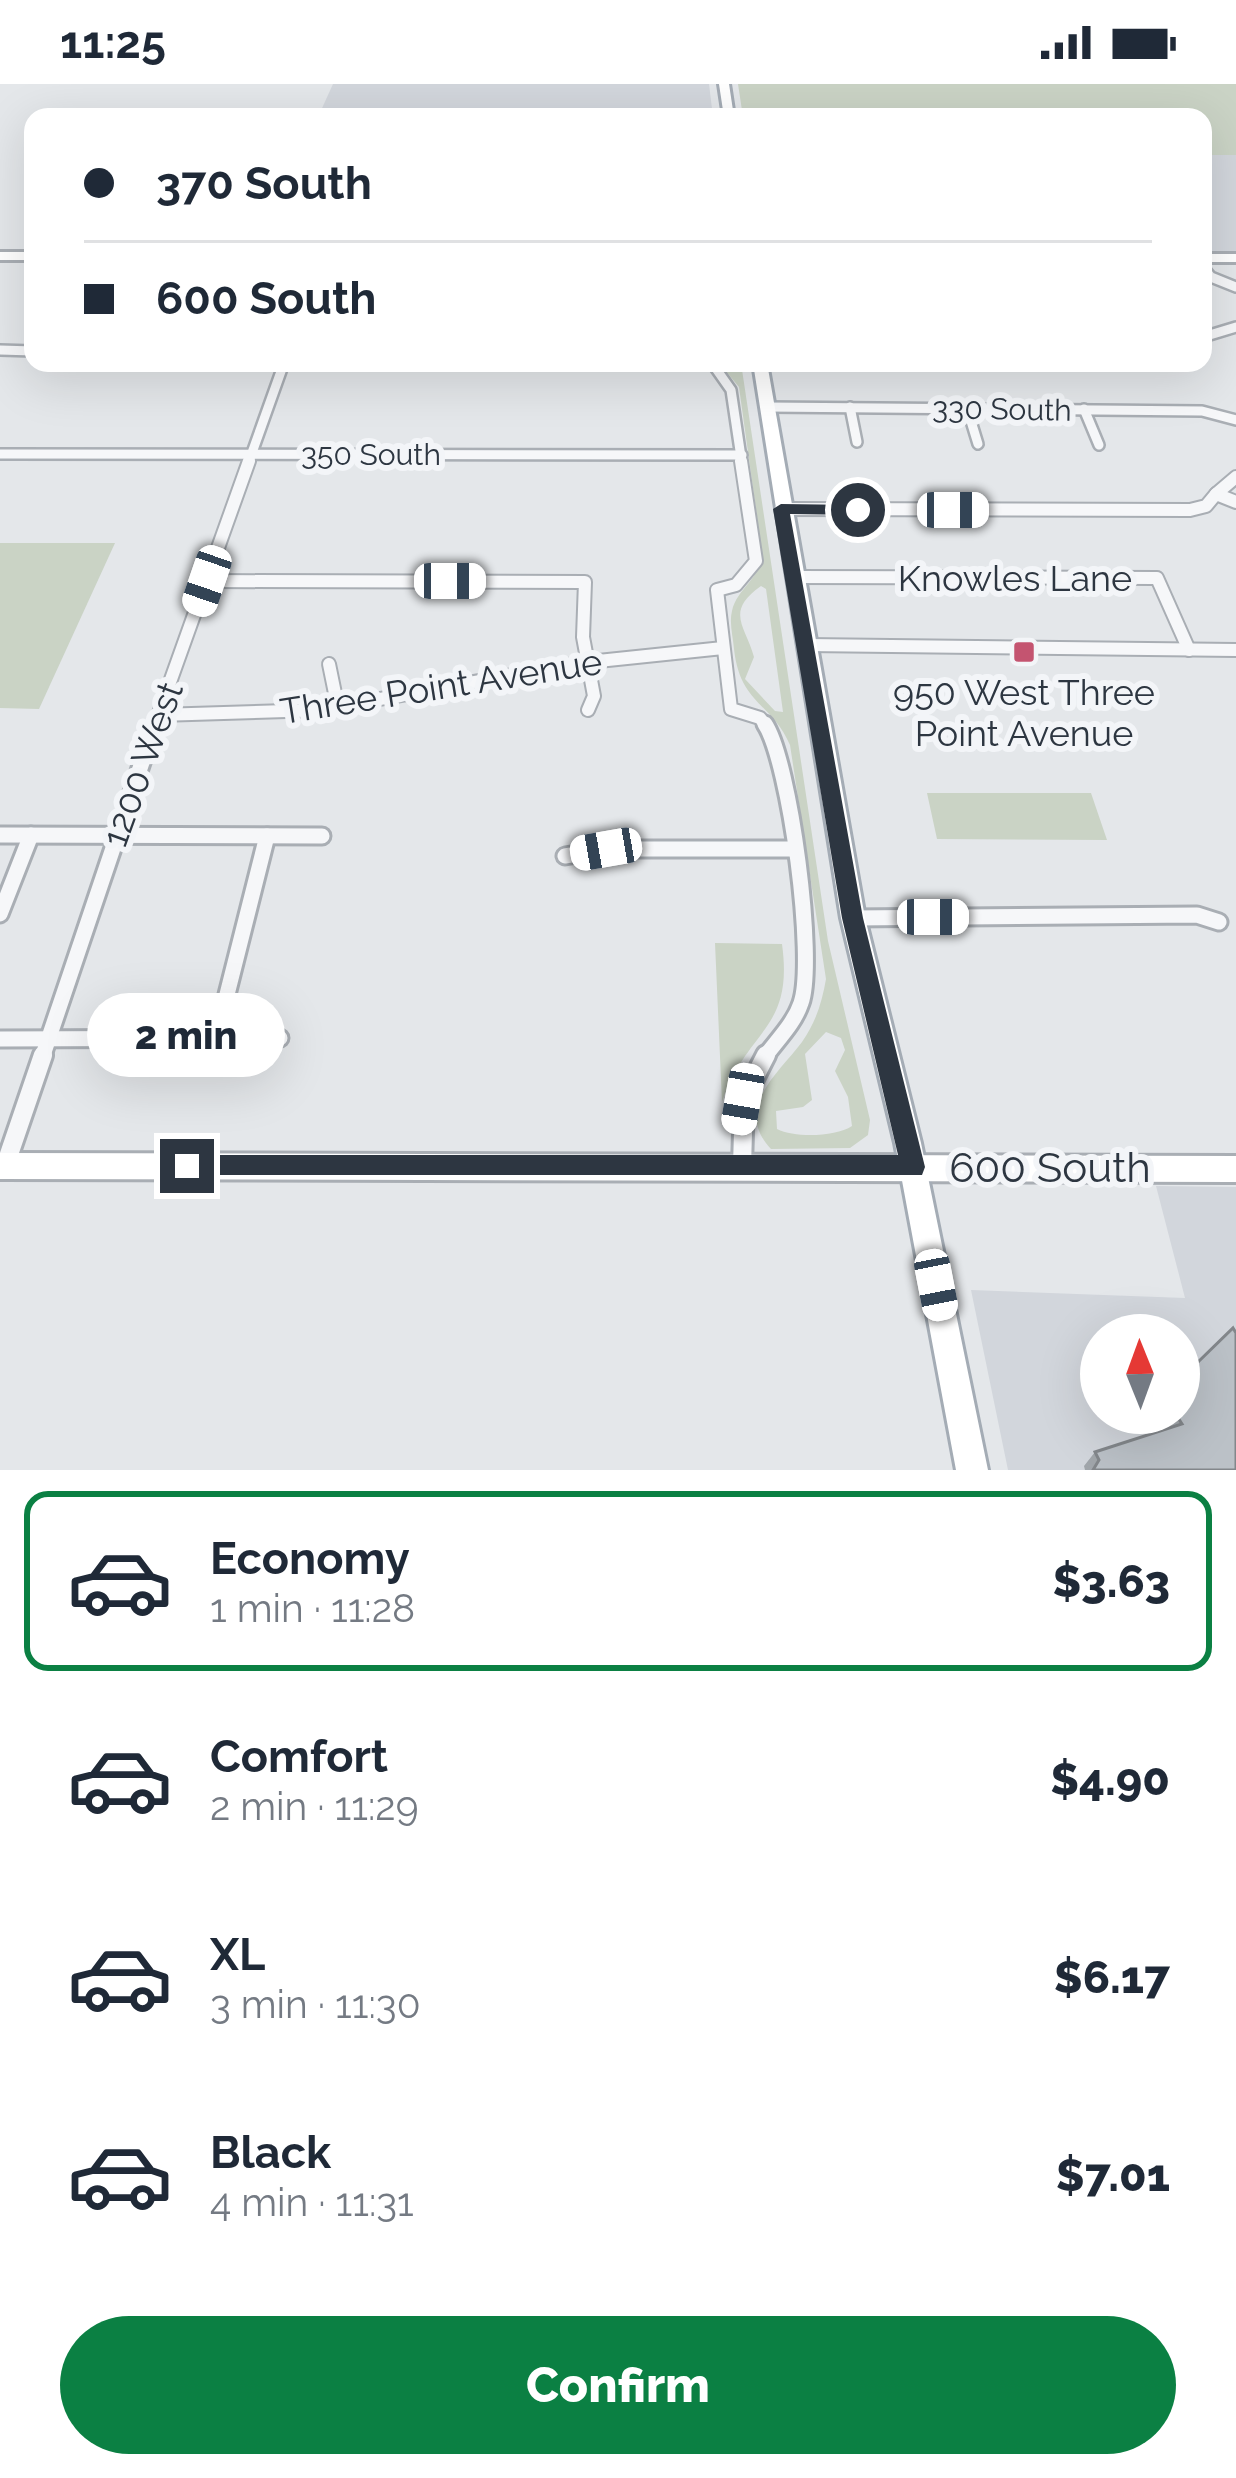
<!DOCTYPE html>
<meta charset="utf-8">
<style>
body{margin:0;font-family:Raleway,sans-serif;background:#f2f2f3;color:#1f2937;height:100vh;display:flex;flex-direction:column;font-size:45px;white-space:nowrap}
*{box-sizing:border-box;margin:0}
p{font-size:39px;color:#747a83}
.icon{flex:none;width:66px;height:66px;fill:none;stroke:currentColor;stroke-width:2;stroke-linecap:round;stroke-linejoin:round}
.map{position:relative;height:1386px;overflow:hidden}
.side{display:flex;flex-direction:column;background:#fff;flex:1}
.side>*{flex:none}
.banner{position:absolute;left:24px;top:24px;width:1188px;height:264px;border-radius:24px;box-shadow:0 12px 48px #0002;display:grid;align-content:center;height:264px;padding:0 60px;background:#fff}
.needle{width:78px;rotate:359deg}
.tools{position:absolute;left:1080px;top:1230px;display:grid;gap:24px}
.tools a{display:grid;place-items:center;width:120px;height:120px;border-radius:50%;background:#fff;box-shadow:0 12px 48px #0002;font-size:60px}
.end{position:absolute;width:54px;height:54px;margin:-27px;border:15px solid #2d3641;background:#fff;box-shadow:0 0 0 6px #fff}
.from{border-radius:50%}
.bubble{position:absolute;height:84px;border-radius:42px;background:#fff;box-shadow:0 12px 48px #0002;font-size:39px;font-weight:800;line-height:84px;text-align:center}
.car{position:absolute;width:36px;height:72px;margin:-36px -18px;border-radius:15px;box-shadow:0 0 9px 3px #0007;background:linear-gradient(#fff 24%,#345 0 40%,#fff 0 76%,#345 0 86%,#fff 0)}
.banner b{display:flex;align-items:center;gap:42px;height:114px;font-size:45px}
.banner b+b{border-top:3px solid #e0e1e3}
.banner i{width:30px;height:30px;background:#1f2937}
ul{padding:21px 0 0;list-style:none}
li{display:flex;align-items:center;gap:36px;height:180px;margin:0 24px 18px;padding:0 36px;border:6px solid transparent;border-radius:24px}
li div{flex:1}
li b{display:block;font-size:45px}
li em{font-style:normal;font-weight:800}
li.active{border-color:#0b8043}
li>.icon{width:108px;height:108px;stroke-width:1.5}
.cta{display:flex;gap:24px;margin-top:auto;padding:24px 60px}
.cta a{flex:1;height:138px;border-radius:72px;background:#0b8043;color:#fff;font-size:48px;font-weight:800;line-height:138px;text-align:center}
.status{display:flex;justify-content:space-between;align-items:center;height:84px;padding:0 60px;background:#fff;direction:ltr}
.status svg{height:33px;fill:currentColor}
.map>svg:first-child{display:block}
.built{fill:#d2d6dc;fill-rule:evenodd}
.green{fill:#cad3c5;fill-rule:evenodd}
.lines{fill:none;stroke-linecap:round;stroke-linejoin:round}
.street-far3-casing{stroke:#a9aeb4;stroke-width:14}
.street-far2-casing{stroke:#a9aeb4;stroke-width:16}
.street-far1-casing{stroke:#a9aeb4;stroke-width:21}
.street-casing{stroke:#a9aeb4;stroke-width:24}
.secondary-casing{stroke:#a9aeb4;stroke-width:6}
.primary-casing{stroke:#a4acb5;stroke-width:6}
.street-far3{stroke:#f6f7f9;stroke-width:9}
.street-far2{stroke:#f6f7f9;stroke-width:12}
.street-far1{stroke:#f6f7f9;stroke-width:15}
.street{stroke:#f6f7f9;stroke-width:18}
.secondary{fill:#fff;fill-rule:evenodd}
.primary{fill:#fff;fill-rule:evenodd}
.wall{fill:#a1a6ab}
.building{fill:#bbc1c7;stroke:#83878b;stroke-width:3}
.route{fill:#2d3641}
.poi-dot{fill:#c45470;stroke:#f3f5f8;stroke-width:4.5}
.labels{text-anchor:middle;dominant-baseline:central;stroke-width:12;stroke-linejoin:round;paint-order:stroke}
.far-street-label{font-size:30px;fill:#2d3641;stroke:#f3f5f8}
.street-label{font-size:36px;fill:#2d3641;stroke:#f3f5f8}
.poi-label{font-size:36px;fill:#2d3641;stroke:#f3f5f8}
.near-street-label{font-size:42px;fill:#2d3641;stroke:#f3f5f8}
</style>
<div class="status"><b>11:25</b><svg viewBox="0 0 49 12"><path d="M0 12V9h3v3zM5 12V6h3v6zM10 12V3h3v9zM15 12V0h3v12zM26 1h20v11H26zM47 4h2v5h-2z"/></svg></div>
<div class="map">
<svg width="1236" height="1386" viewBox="0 0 1236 1386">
<rect width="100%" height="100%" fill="#e4e7ea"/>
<g class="built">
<polygon points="333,0 709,0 713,33 318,33"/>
<rect x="1203" y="71" width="33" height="105"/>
<path d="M1156,1102L1236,1103V1386H1008L971,1206L1185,1214ZM1101,1251H1179V1329H1101Z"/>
</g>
<g class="green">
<polygon points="738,0 1236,0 1236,71 1203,71 1203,33 743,33"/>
<path d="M719,279H741L828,857L870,1036L868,1051L850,1064L771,1065C733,1024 778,990 802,958C816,938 822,918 826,895L790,661C771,618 740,620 734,565C733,553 729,539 732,527C737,504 761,495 762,469L739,303ZM761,502L766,505L783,628L775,627L745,595L754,573C746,542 724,528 761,502ZM826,948L841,954L845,966L835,987L848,1013L852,1042C835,1053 795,1054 777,1045L776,1027L803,1023L812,1016L805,970Z"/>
<polygon points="0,459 115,459 39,625 0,624"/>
<polygon points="927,709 1091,709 1107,756 937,755"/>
<path d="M715,859L782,860C794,947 747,944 722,1018Z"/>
</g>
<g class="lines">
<g class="street-far3-casing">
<g id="street-far3">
<polyline points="1203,183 1211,193 1236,203"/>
<polyline points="1203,253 1236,243"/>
<polyline points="0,266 33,267"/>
<polyline points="712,279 731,306 742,380"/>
<polyline points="767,323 1202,327 1236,336"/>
<polyline points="850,323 857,358"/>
<polyline points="967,324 978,360"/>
<polyline points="1084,325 1099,361"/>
<polyline points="0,370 742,371"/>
<polyline points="248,380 284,279"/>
</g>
</g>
<g class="street-far2-casing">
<g id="street-far2">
<polyline points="741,377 756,477 736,501 717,506 731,625 760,634 767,643"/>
<polyline points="1216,410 1236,393"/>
<polyline points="781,425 1190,426 1206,422 1216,410 1236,418"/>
<polyline points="795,493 1157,494 1189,566"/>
<polyline points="207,497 585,498 583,553 594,612 588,626"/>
<polyline points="807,561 1236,566"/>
<polyline points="329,580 338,624"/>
<polyline points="159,631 319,626 579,579 723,564"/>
<polyline points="154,643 249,377"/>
</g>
</g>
<g class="street-far1-casing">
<g id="street-far1">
<polyline points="0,751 322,752"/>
<polyline points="565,772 606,765 792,765"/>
<polyline points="0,830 31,751"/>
<polyline points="853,834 1197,831 1219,838"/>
<polyline points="216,954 267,752"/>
<polyline points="0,955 280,954"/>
<polyline points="42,974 155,640"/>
<path d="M764,974C777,956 794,940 801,919C816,876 790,678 765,640"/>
</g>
</g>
<g class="street-casing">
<g id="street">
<polyline points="5,1082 43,971"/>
<polyline points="742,1082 744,1014 766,971"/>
</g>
</g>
<g class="secondary-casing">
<g id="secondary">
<rect x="0" y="168" width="33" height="8"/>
<rect x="1203" y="170" width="33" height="8"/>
<polygon points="0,1069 1236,1072 1236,1098 0,1095"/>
</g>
</g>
<g class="primary-casing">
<g id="primary">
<polygon points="719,0 729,0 734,33 724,33"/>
<polygon points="753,279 767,279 865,834 921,1059 988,1386 956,1386 895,1059 841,834"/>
</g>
</g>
<use href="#street-far3" class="street-far3"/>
<use href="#street-far2" class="street-far2"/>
<use href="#street-far1" class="street-far1"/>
<use href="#street" class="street"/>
<use href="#secondary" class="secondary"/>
<use href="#primary" class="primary"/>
</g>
<polygon class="wall" points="1198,1278 1236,1386 1085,1386 1084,1382 1095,1368 1163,1346 1159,1338 1165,1331 1164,1329 1179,1329"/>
<polygon class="building" points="1233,1244 1236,1249 1236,1386 1093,1386 1099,1376 1095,1368 1182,1340 1175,1329 1179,1329 1180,1320 1179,1286 1198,1278"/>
<polygon class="route" points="781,420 858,421 866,426 858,431 790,430 863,834 925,1083 922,1091 178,1091 175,1082 178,1074 187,1071 898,1071 842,834 773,425"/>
<rect class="poi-dot" x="1012" y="556" width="24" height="24" rx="6"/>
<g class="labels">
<g class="far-street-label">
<text transform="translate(1002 325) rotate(1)">330 South</text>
<text x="371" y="370">350 South</text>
</g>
<g class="street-label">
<text x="1015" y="494">Knowles Lane</text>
<text transform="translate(441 602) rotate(-9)">Three Point Avenue</text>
<text transform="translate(142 680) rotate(-70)">1200 West</text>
</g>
<g class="poi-label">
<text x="1024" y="608">950 West Three<tspan x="1024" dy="41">Point Avenue</tspan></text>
</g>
<g class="near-street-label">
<text x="1050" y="1083">600 South</text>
</g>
</g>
</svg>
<div class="tools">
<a><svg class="needle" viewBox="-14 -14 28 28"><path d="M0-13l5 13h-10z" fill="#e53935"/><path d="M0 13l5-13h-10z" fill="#747a83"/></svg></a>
</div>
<i class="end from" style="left:858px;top:426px"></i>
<i class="end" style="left:187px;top:1082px"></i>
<div class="bubble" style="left:87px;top:909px;width:198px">2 min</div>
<i class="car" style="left:953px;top:426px;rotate:90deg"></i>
<i class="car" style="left:207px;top:497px;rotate:199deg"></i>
<i class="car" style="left:450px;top:497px;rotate:90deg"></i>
<i class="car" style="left:606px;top:765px;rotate:260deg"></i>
<i class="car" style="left:933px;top:833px;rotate:90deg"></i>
<i class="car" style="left:743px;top:1015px;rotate:190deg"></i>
<i class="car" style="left:936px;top:1201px;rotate:169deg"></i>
<div class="banner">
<b><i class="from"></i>370 South</b>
<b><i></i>600 South</b>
</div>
</div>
<section class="side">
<ul>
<li class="active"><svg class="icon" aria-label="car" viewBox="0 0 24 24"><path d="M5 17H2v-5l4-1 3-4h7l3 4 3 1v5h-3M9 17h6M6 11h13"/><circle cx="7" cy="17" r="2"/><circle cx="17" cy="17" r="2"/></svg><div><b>Economy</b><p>1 min · 11:28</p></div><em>$3.63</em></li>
<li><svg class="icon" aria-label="car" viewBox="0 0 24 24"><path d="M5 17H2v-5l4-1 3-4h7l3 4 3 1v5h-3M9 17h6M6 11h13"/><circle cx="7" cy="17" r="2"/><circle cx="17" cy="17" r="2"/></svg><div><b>Comfort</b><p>2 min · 11:29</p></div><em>$4.90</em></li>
<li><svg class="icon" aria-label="car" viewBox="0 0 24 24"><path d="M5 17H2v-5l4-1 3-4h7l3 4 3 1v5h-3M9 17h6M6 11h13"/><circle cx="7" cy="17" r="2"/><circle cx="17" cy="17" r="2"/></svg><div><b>XL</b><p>3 min · 11:30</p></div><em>$6.17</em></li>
<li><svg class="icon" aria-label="car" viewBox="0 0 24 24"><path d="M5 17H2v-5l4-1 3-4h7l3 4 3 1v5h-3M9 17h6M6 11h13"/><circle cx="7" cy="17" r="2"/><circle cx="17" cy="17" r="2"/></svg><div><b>Black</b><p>4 min · 11:31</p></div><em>$7.01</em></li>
</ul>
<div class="cta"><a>Confirm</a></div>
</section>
